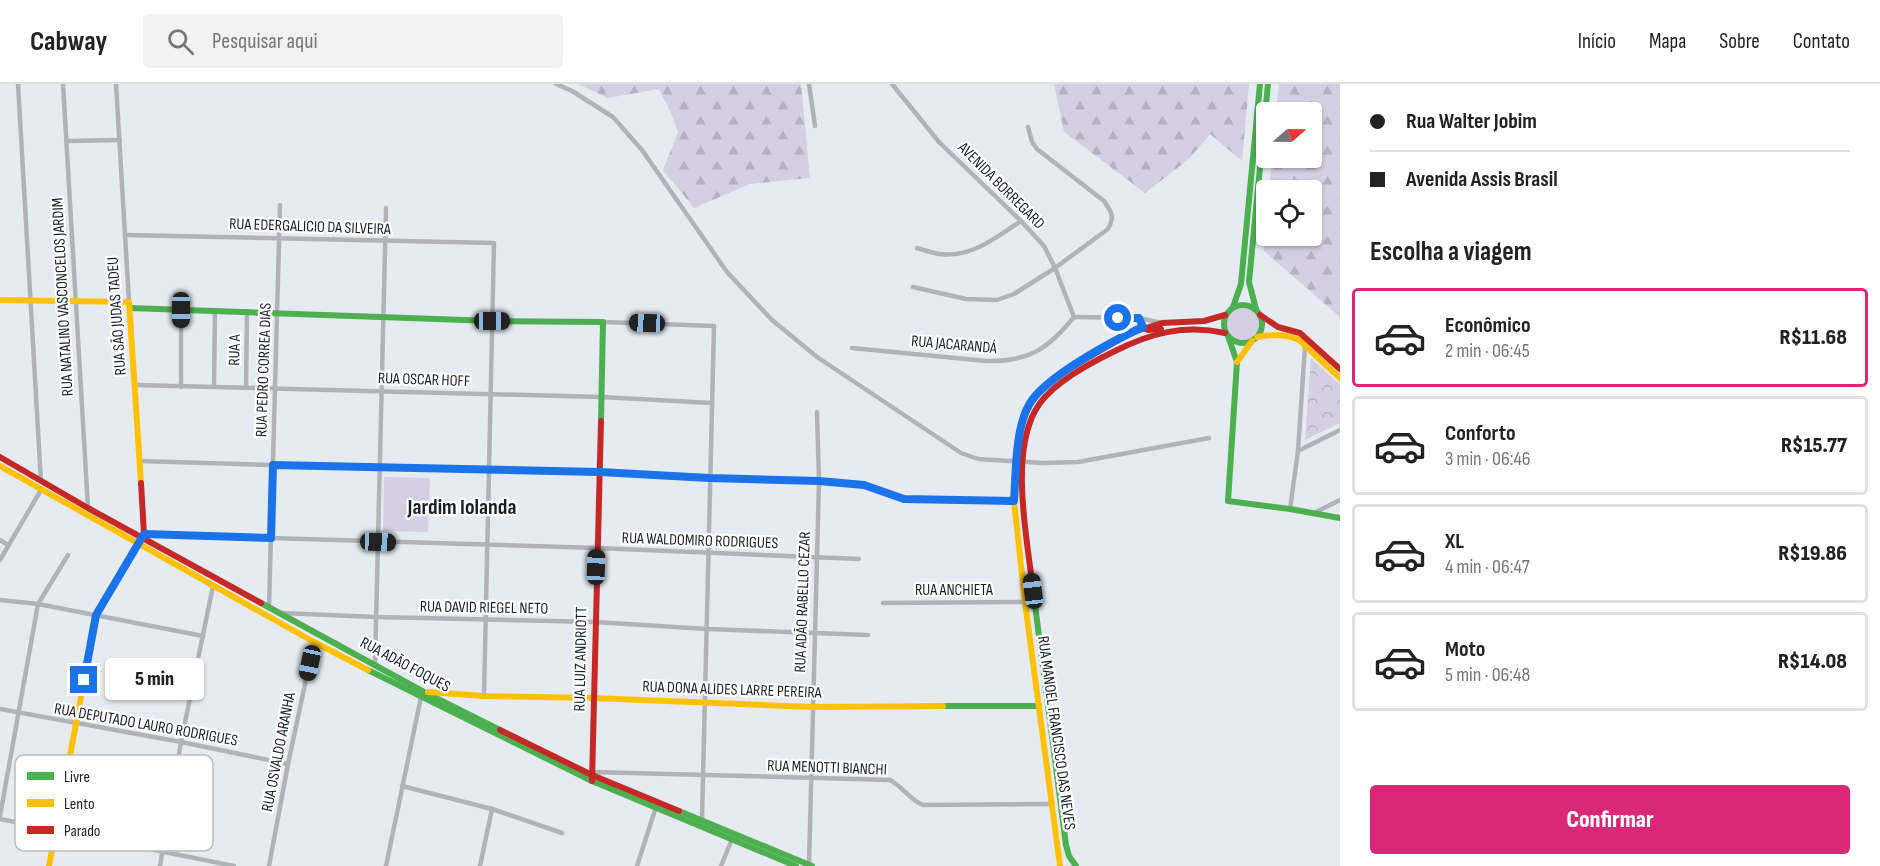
<!DOCTYPE html>
<html lang="pt">
<meta charset="utf-8">
<style>
body{margin:0;font-family:"Sofia Sans Condensed",sans-serif;background:#f2f2f2;color:#222;height:100vh;display:flex;flex-direction:column;font-size:22px;white-space:nowrap}
*{box-sizing:border-box;margin:0}
p{font-size:20px;color:#767676}
.icon{flex:none;width:33px;height:33px;fill:none;stroke:currentColor;stroke-width:2;stroke-linecap:round;stroke-linejoin:round}
.map{position:relative;flex:1;overflow:hidden}
.panel{display:flex;flex-direction:column;background:#fff;width:540px}
.panel>*{flex:none}
.hud{display:grid;align-content:center;height:132px;padding:0 30px;background:#fff}
.needle{width:39px;rotate:70deg}
.fabs{position:absolute;left:1256px;top:18px;display:grid;gap:12px}
.fabs a{display:grid;place-items:center;width:66px;height:66px;border-radius:6px;background:#fff;box-shadow:0 2px 4px #0004;font-size:30px}
.end{position:absolute;width:27px;height:27px;margin:-14px;border:8px solid #1a73e8;background:#fff;box-shadow:0 0 0 3px #fff}
.from{border-radius:50%}
.bubble{position:absolute;height:42px;border-radius:6px;background:#fff;box-shadow:0 2px 4px #0004;font-size:20px;font-weight:800;line-height:42px;text-align:center}
.car{position:absolute;width:18px;height:36px;margin:-18px -9px;border-radius:8px;box-shadow:0 0 4px 2px #0007;background:linear-gradient(#222 24%,#8ab4d8 0 40%,#222 0 76%,#8ab4d8 0 86%,#222 0)}
.hud b{display:flex;align-items:center;gap:21px;height:57px;font-size:22px}
.hud b+b{border-top:2px solid #e0e0e0}
.hud i{width:15px;height:15px;background:#222}
ul{padding:0;list-style:none}
li{display:flex;align-items:center;gap:18px;height:99px;margin:0 12px 9px;padding:0 18px;border:3px solid #e0e0e0;border-radius:6px}
li div{flex:1}
li b{display:block;font-size:22px}
li em{font-style:normal;font-weight:800}
li.on{border-color:#db2777}
li>.icon{width:54px;height:54px;stroke-width:1.5}
h2{padding:0 30px;font-size:27px;line-height:72px}
.cta{display:flex;gap:12px;margin-top:auto;padding:12px 30px}
.cta a{flex:1;height:69px;border-radius:6px;background:#db2777;color:#fff;font-size:24px;font-weight:800;line-height:69px;text-align:center}
header{display:flex;align-items:center;gap:36px;box-sizing:border-box;height:84px;padding:0 30px;background:#fff;border-bottom:2px solid #e0e0e0}
header strong{font-size:28px}
nav{display:flex;gap:33px;margin-inline-start:auto;font-size:21px}
.search{width:420px;height:54px;background:#f2f2f2;display:flex;align-items:center;gap:15px;box-sizing:border-box;padding:0 21px;border-radius:6px;color:#767676;font-size:22px}
main{display:flex;flex:1;min-height:0}
.map>svg:first-child{display:block}
.grass{fill:#d5cfe3}
.forest{fill:url(#forest-firs)}
.park{fill:url(#park-crowns)}
.lines{fill:none;stroke-linecap:round;stroke-linejoin:round}
.street{stroke:#b2b3b8;stroke-width:4.5}
.fast{stroke:#4caf50;stroke-width:6}
.slow{stroke:#ffc107;stroke-width:6}
.jam{stroke:#c62828;stroke-width:6}
.route{stroke:#1a73e8;stroke-width:8}
.labels{text-anchor:middle;dominant-baseline:central;stroke-width:4.5;stroke-linejoin:round;paint-order:stroke}
.street-label{font-size:16px;fill:#1b1f23;stroke:#fff}
.district-label{font-size:22px;font-weight:bold;fill:#1b1f23;stroke:#fff}
.key{fill:#fff;stroke:#bbbcbd;stroke-width:1.5}
.key-label{font-size:16px;fill:#1b1f23}
</style>
<header>
<strong>Cabway</strong>
<div class="search"><svg class="icon" aria-label="search" viewBox="0 0 24 24"><circle cx="10" cy="10" r="6"/><path d="M15 15l6 6"/></svg>Pesquisar aqui</div>
<nav><a>Início</a><a>Mapa</a><a>Sobre</a><a>Contato</a></nav>
</header>
<main>
<div class="map">
<svg width="1340" height="782" viewBox="0 0 1340 782">
<defs>
<pattern id="forest-firs" width="22" height="20" patternUnits="userSpaceOnUse" patternTransform="scale(1.5)"><rect width="22" height="20" fill="#d5cfe3"/><path d="M5 1l3.5 6h-7zM16 11l3.5 6h-7z" fill="#b6b1c2"/></pattern>
<pattern id="park-crowns" width="20" height="18" patternUnits="userSpaceOnUse" patternTransform="scale(1.5)"><rect width="20" height="18" fill="#d5cfe3"/><path d="M2 6a3 3 0 1 1 6 0M12 15a3 3 0 1 1 6 0" fill="none" stroke="#b6b1c2"/></pattern>
</defs>
<rect width="100%" height="100%" fill="#e5ebf1"/>
<g class="grass">
<circle cx="1243" cy="240" r="16"/>
<polygon points="384,393 430,394 428,448 383,447"/>
</g>
<g class="forest">
<polygon points="578,0 801,0 810,94 750,100 694,124 663,86 678,48 671,29 659,5 608,14"/>
<polygon points="1054,0 1249,0 1242,77 1210,50 1189,75 1145,109 1064,48"/>
<polygon points="1279,0 1340,0 1340,233 1264,167 1266,144 1266,152 1311,152 1311,106 1269,106 1272,74 1311,74 1311,28 1276,28"/>
</g>
<polygon class="park" points="1311,274 1340,301 1340,339 1305,356"/>
<g class="lines">
<g class="street">
<polyline points="18,0 41,398"/>
<polyline points="63,0 88,424"/>
<polyline points="116,0 129,218"/>
<polyline points="556,0 572,7 613,33 642,66 727,188 772,236 817,273 961,369 978,375 1043,379 1078,378 1209,354"/>
<polyline points="809,0 815,42"/>
<polyline points="892,0 939,58 1021,137 1044,162 1055,184 1074,233"/>
<polyline points="67,57 120,56"/>
<polyline points="125,151 494,159 484,612"/>
<path d="M917,164C924,166 932,169 940,170C972,174 996,153 1021,137"/>
<path d="M913,203L966,215L997,216L1014,210L1055,184L1108,145C1115,132 1112,129 1104,117L1037,65L1032,58L1028,43"/>
<polyline points="181,226 181,303"/>
<polyline points="1074,233 1139,234 1162,239"/>
<polyline points="603,238 714,242 702,735"/>
<path d="M852,264L986,277C1029,278 1048,265 1074,233"/>
<polyline points="135,301 602,313 712,319"/>
<polyline points="214,303 215,227"/>
<polyline points="246,304 247,227"/>
<polyline points="1298,367 1340,346"/>
<polyline points="139,377 273,381 600,388 709,394 819,397 864,401 905,415 1014,417"/>
<polyline points="1290,425 1298,367 1305,262"/>
<polyline points="1314,429 1340,416"/>
<polyline points="144,450 597,464 859,475"/>
<polyline points="0,456 8,461"/>
<polyline points="0,476 41,406"/>
<polyline points="0,516 38,520 203,552"/>
<polyline points="883,519 1025,518"/>
<polyline points="269,524 280,121"/>
<polyline points="281,529 376,533 595,538 707,545 868,551"/>
<polyline points="375,581 386,124"/>
<polyline points="0,625 181,658 288,680"/>
<path d="M592,688L890,696C903,703 910,716 923,721L1052,720"/>
<polyline points="402,702 492,725 562,749"/>
<polyline points="0,732 38,520 68,471"/>
<polyline points="0,735 234,782"/>
<polyline points="809,781 819,397 817,328"/>
<polyline points="160,782 181,658 213,502"/>
<polyline points="269,782 288,680 314,558"/>
<polyline points="386,782 421,613"/>
<polyline points="480,782 492,725"/>
<polyline points="637,782 656,723"/>
<polyline points="721,782 732,755"/>
</g>
<g class="fast">
<circle cx="1243" cy="240" r="19"/>
<polyline points="1233,223 1241,200 1260,0"/>
<polyline points="130,224 492,237 603,238 601,337"/>
<polyline points="1256,225 1249,198 1268,0"/>
<polyline points="1228,252 1237,278 1228,417 1290,425 1340,434"/>
<polyline points="1031,490 1066,761 1069,772 1076,782"/>
<polyline points="261,519 424,608 500,646"/>
<polyline points="368,586 592,697 796,782"/>
<polyline points="943,622 1039,622"/>
<polyline points="679,727 812,782"/>
</g>
<g class="slow">
<polyline points="0,216 129,218 141,399"/>
<path d="M1257,253C1272,251 1285,249 1299,256L1340,294"/>
<polyline points="1237,278 1252,257"/>
<polyline points="1041,306 1028,321 1022,339 1017,370 1014,417 1025,518 1060,782"/>
<polyline points="0,382 314,558 368,586"/>
<polyline points="428,608 484,612 593,614 813,623 943,622"/>
<polyline points="49,782 83,603"/>
</g>
<g class="jam">
<polyline points="1260,231 1278,243 1300,249 1340,285"/>
<polyline points="1139,234 1143,244 1148,246 1161,245"/>
<polyline points="1041,306 1057,292 1130,249 1162,239 1204,237 1225,231"/>
<polyline points="0,373 88,424 261,519"/>
<path d="M1031,490C1025,443 1012,370 1035,327C1048,301 1090,279 1115,267C1151,249 1185,240 1225,249"/>
<polyline points="83,603 96,531 144,450 141,399"/>
<polyline points="500,646 592,691 679,727"/>
<polyline points="592,697 601,337"/>
</g>
</g>
<g class="lines">
<path class="route" d="M84,596L96,531L144,450L271,454L273,381L600,388L709,394L819,397L864,401L904,415L1014,417C1016,390 1015,345 1029,321C1043,294 1114,256 1143,243L1139,234H1118"/>
</g>
<g class="labels">
<g class="street-label">
<text transform="translate(1001 102) rotate(45)">AVENIDA BORREGARD</text>
<text transform="translate(310 143) rotate(2)">RUA EDERGALICIO DA SILVEIRA</text>
<text transform="translate(63 213) rotate(-93)">RUA NATALINO VASCONCELOS JARDIM</text>
<text transform="translate(117 232) rotate(-94)">RUA SÃO JUDAS TADEU</text>
<text transform="translate(954 261) rotate(5)">RUA JACARANDÁ</text>
<text transform="translate(235 266) rotate(-89)">RUA A</text>
<text transform="translate(264 286) rotate(-88)">RUA PEDRO CORREA DIAS</text>
<text transform="translate(424 296) rotate(2)">RUA OSCAR HOFF</text>
<text transform="translate(700 457) rotate(2)">RUA WALDOMIRO RODRIGUES</text>
<text x="954" y="506">RUA ANCHIETA</text>
<text transform="translate(803 518) rotate(-88)">RUA ADÃO RABELLO CEZAR</text>
<text transform="translate(484 524) rotate(1)">RUA DAVID RIEGEL NETO</text>
<text transform="translate(581 575) rotate(-89)">RUA LUIZ ANDRIOTT</text>
<text transform="translate(405 581) rotate(28)">RUA ADÃO FOQUES</text>
<text transform="translate(732 606) rotate(2)">RUA DONA ALIDES LARRE PEREIRA</text>
<text transform="translate(146 641) rotate(10)">RUA DEPUTADO LAURO RODRIGUES</text>
<text transform="translate(1056 649) rotate(82)">RUA MANOEL FRANCISCO DAS NEVES</text>
<text transform="translate(279 668) rotate(-79)">RUA OSVALDO ARANHA</text>
<text transform="translate(827 684) rotate(2)">RUA MENOTTI BIANCHI</text>
</g>
<g class="district-label">
<text x="462" y="423">Jardim Iolanda</text>
</g>
</g>
<rect x="15" y="671" width="198" height="96" rx="9" class="key"/>
<rect x="27" y="688" width="27" height="8" fill="#4caf50"/>
<rect x="27" y="715" width="27" height="8" fill="#ffc107"/>
<rect x="27" y="742" width="27" height="8" fill="#c62828"/>
<g class="key-label">
<text x="64" y="698">Livre</text>
<text x="64" y="725">Lento</text>
<text x="64" y="752">Parado</text>
</g>
</svg>
<div class="fabs">
<a><svg class="needle" viewBox="-14 -14 28 28"><path d="M0-13l5 13h-10z" fill="#e53935"/><path d="M0 13l5-13h-10z" fill="#767676"/></svg></a>
<a><svg class="icon" aria-label="locate" viewBox="0 0 24 24"><circle cx="12" cy="12" r="6"/><path d="M12 2v4M12 18v4M2 12h4M18 12h4"/></svg></a>
</div>
<i class="end from" style="left:1118px;top:234px"></i>
<i class="end" style="left:84px;top:596px"></i>
<div class="bubble" style="left:105px;top:574px;width:99px">5 min</div>
<i class="car" style="left:181px;top:226px;rotate:180deg"></i>
<i class="car" style="left:492px;top:237px;rotate:90deg"></i>
<i class="car" style="left:647px;top:239px;rotate:272deg"></i>
<i class="car" style="left:378px;top:458px;rotate:92deg"></i>
<i class="car" style="left:596px;top:483px;rotate:2deg"></i>
<i class="car" style="left:1033px;top:507px;rotate:353deg"></i>
<i class="car" style="left:310px;top:579px;rotate:192deg"></i>
</div>
<section class="panel">
<div class="hud">
<b><i class="from"></i>Rua Walter Jobim</b>
<b><i></i>Avenida Assis Brasil</b>
</div>
<h2>Escolha a viagem</h2>
<ul>
<li class="on"><svg class="icon" aria-label="car" viewBox="0 0 24 24"><path d="M5 17H2v-5l4-1 3-4h7l3 4 3 1v5h-3M9 17h6M6 11h13"/><circle cx="7" cy="17" r="2"/><circle cx="17" cy="17" r="2"/></svg><div><b>Econômico</b><p>2 min · 06:45</p></div><em>R$11.68</em></li>
<li><svg class="icon" aria-label="car" viewBox="0 0 24 24"><path d="M5 17H2v-5l4-1 3-4h7l3 4 3 1v5h-3M9 17h6M6 11h13"/><circle cx="7" cy="17" r="2"/><circle cx="17" cy="17" r="2"/></svg><div><b>Conforto</b><p>3 min · 06:46</p></div><em>R$15.77</em></li>
<li><svg class="icon" aria-label="car" viewBox="0 0 24 24"><path d="M5 17H2v-5l4-1 3-4h7l3 4 3 1v5h-3M9 17h6M6 11h13"/><circle cx="7" cy="17" r="2"/><circle cx="17" cy="17" r="2"/></svg><div><b>XL</b><p>4 min · 06:47</p></div><em>R$19.86</em></li>
<li><svg class="icon" aria-label="car" viewBox="0 0 24 24"><path d="M5 17H2v-5l4-1 3-4h7l3 4 3 1v5h-3M9 17h6M6 11h13"/><circle cx="7" cy="17" r="2"/><circle cx="17" cy="17" r="2"/></svg><div><b>Moto</b><p>5 min · 06:48</p></div><em>R$14.08</em></li>
</ul>
<div class="cta"><a>Confirmar</a></div>
</section>
</main>
